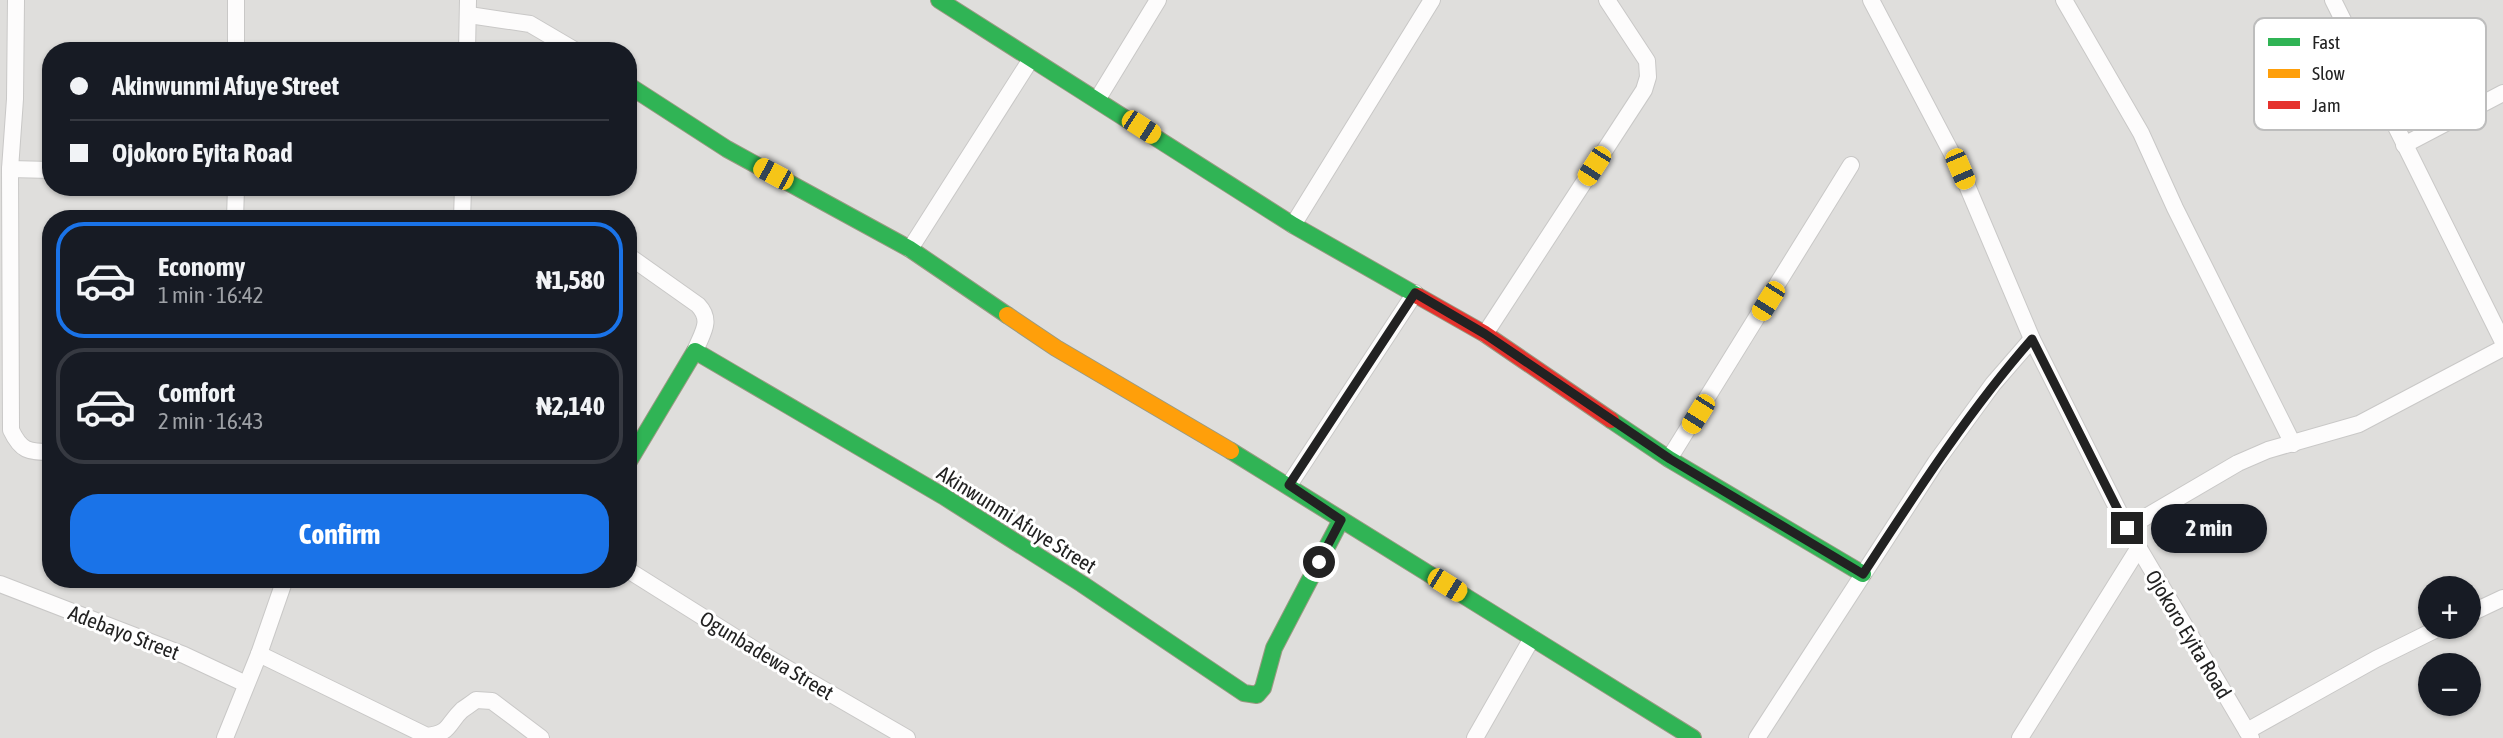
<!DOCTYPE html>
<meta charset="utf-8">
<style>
body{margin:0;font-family:"Asap Condensed",sans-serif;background:#20242c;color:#f1f3f6;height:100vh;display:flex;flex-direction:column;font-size:26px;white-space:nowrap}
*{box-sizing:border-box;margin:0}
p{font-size:23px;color:#9ea1a6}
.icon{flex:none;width:38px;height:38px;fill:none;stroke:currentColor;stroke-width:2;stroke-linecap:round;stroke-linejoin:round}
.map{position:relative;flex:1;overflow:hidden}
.side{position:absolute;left:42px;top:210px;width:595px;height:378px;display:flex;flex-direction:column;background:#171b24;border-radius:28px;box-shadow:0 2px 5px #0004}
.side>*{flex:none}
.top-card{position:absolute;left:42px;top:42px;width:595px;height:154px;border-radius:28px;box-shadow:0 2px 5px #0004;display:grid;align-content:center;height:154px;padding:0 28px;background:#171b24}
.buttons{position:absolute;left:2418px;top:576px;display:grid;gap:14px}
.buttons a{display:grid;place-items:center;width:63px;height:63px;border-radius:50%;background:#171b24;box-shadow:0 2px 5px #0004;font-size:35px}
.end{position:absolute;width:32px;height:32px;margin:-16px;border:9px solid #222;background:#fff;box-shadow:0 0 0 4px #fff}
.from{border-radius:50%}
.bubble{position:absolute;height:49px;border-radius:24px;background:#171b24;box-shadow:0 2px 5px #0004;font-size:23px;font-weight:700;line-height:49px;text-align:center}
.car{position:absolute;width:21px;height:42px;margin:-21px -10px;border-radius:9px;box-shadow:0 0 5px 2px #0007;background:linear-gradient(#f5c518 24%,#345 0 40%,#f5c518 0 76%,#345 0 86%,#f5c518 0)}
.top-card b{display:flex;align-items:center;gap:24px;height:66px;font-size:26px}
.top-card b+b{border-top:2px solid #363941}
.top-card i{width:18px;height:18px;background:#f1f3f6}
ul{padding:12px 0 0;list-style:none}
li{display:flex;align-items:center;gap:21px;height:116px;margin:0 14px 10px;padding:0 14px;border:4px solid #363941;border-radius:28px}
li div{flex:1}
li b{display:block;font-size:26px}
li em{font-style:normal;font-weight:700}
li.active{border-color:#1a73e8}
li>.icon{width:63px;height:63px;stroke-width:1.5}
.action{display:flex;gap:14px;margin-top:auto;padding:14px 28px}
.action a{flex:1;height:80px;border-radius:28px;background:#1a73e8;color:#fff;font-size:28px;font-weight:700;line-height:80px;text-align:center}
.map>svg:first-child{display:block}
.residential{fill:#dfdedc;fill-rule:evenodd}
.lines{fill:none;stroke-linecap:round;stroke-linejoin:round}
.street-casing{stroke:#c9c8c7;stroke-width:18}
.fast-casing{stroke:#999a82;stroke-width:18}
.slow-casing{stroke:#999a82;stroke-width:18}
.jam-casing{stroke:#999a82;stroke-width:18}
.street{stroke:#fdfcfc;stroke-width:16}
.fast{stroke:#30b455;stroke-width:16}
.slow{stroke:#ff9f0a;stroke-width:16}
.jam{stroke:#e5322d;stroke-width:16}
.route{stroke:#222;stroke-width:9}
.labels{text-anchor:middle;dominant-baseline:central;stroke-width:6;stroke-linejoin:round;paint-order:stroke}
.street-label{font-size:21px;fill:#222;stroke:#fff}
.key{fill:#fff;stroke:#bdbdbd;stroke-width:2}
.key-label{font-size:19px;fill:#222}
</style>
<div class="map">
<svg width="2503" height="738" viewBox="0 0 2503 738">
<rect width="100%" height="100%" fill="#f0eeeb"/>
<path class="residential" d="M0,0H2503V738H0ZM51,51H628V187H51ZM51,219H628V579H51ZM2431,588H2469V626H2431ZM2431,665H2469V704H2431Z"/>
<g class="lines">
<g class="street-casing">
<g id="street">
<path d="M16,0L15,99L10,169L11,430C21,451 28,452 51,452"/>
<polyline points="1871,0 1960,169 2032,339 2127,528 2251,738"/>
<polyline points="2064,0 2141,133 2175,208 2293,444"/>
<polyline points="2333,0 2503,342"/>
<polyline points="469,15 530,24 576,51"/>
<polyline points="236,51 236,0"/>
<polyline points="467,51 468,0"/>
<polyline points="1097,100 1158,0"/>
<polyline points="2404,145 2503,93"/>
<polyline points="10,169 51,170"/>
<polyline points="235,219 236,187"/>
<polyline points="462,219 463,187"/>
<polyline points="1293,225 1432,0"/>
<polyline points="910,249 1031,59"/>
<path d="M633,259L698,305C713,321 702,333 695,351"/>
<polyline points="1485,334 1644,90 1648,77 1647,61 1607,0"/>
<polyline points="1669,459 1851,165"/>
<polyline points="1289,485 1415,293"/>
<polyline points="2127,528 2238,463 2268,450 2359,424 2503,348"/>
<polyline points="628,570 757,651 907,738"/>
<polyline points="0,584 184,655 246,684"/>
<polyline points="2469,614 2503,598"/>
<path d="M259,654L427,736C451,733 447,724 462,710C466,707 471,704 476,700L492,701L541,738"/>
<polyline points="2247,731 2376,659 2443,626"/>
<polyline points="225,738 259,654 285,579"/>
<polyline points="1475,738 1532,638"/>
<polyline points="1757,738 1936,462 1993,384 2032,339"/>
<polyline points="2020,738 2138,549"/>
</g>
</g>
<g class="fast-casing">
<g id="fast">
<polyline points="939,0 1293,225 1418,296"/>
<polyline points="628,85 727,149 910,249 1007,315"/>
<polyline points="1611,420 1669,459 1863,574"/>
<polyline points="1231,451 1693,738"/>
<polyline points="628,463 695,351 943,496 1082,584 1244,693 1257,695 1263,688 1274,648 1341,520"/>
</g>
</g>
<g class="slow-casing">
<polyline id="slow" points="1007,315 1056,348 1231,451"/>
</g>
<g class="jam-casing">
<polyline id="jam" points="1418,296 1485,334 1611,420"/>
</g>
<use href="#street" class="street"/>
<use href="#fast" class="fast"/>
<use href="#slow" class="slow"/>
<use href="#jam" class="jam"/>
</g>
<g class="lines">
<path class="route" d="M1319,562L1341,520L1289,485L1415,293L1485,334L1670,459L1863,574C1916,493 1968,412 2032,339L2127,528"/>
</g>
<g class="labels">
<g class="street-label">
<text transform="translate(1017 519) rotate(32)">Akinwunmi Afuye Street</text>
<text transform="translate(124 632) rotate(21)">Adebayo Street</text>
<text transform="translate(2189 634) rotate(59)">Ojokoro Eyita Road</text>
<text transform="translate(767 655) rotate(31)">Ogunbadewa Street</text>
</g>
</g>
<rect x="2254" y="18" width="232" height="112" rx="10" class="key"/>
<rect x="2268" y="38" width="32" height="8" fill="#30b455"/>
<rect x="2268" y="69" width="32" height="9" fill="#ff9f0a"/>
<rect x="2268" y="101" width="32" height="8" fill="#e5322d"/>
<g class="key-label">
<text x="2312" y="49">Fast</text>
<text x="2312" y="80">Slow</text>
<text x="2312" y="112">Jam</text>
</g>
</svg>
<div class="buttons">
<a>+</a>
<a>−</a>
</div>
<i class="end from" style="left:1319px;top:562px"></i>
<i class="end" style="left:2127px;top:528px"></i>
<div class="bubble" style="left:2151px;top:504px;width:116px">2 min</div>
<i class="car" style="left:1141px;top:127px;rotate:123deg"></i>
<i class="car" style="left:1594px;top:166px;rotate:213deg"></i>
<i class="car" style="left:1960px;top:169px;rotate:157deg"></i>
<i class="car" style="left:773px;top:174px;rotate:298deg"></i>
<i class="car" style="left:1768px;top:301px;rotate:212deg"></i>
<i class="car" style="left:1698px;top:414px;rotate:212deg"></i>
<i class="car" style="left:1447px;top:585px;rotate:122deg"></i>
<div class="top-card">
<b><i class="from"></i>Akinwunmi Afuye Street</b>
<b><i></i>Ojokoro Eyita Road</b>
</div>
<section class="side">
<ul>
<li class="active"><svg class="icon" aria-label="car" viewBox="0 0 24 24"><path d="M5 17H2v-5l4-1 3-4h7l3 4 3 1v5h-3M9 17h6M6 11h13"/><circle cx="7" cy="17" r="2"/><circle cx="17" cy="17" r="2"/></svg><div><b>Economy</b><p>1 min · 16:42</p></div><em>₦1,580</em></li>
<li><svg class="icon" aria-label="car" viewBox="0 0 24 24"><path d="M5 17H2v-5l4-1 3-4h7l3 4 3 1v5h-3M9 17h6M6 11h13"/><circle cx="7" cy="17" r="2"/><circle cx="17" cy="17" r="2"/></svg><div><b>Comfort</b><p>2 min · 16:43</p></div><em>₦2,140</em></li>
</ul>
<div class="action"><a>Confirm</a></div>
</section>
</div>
